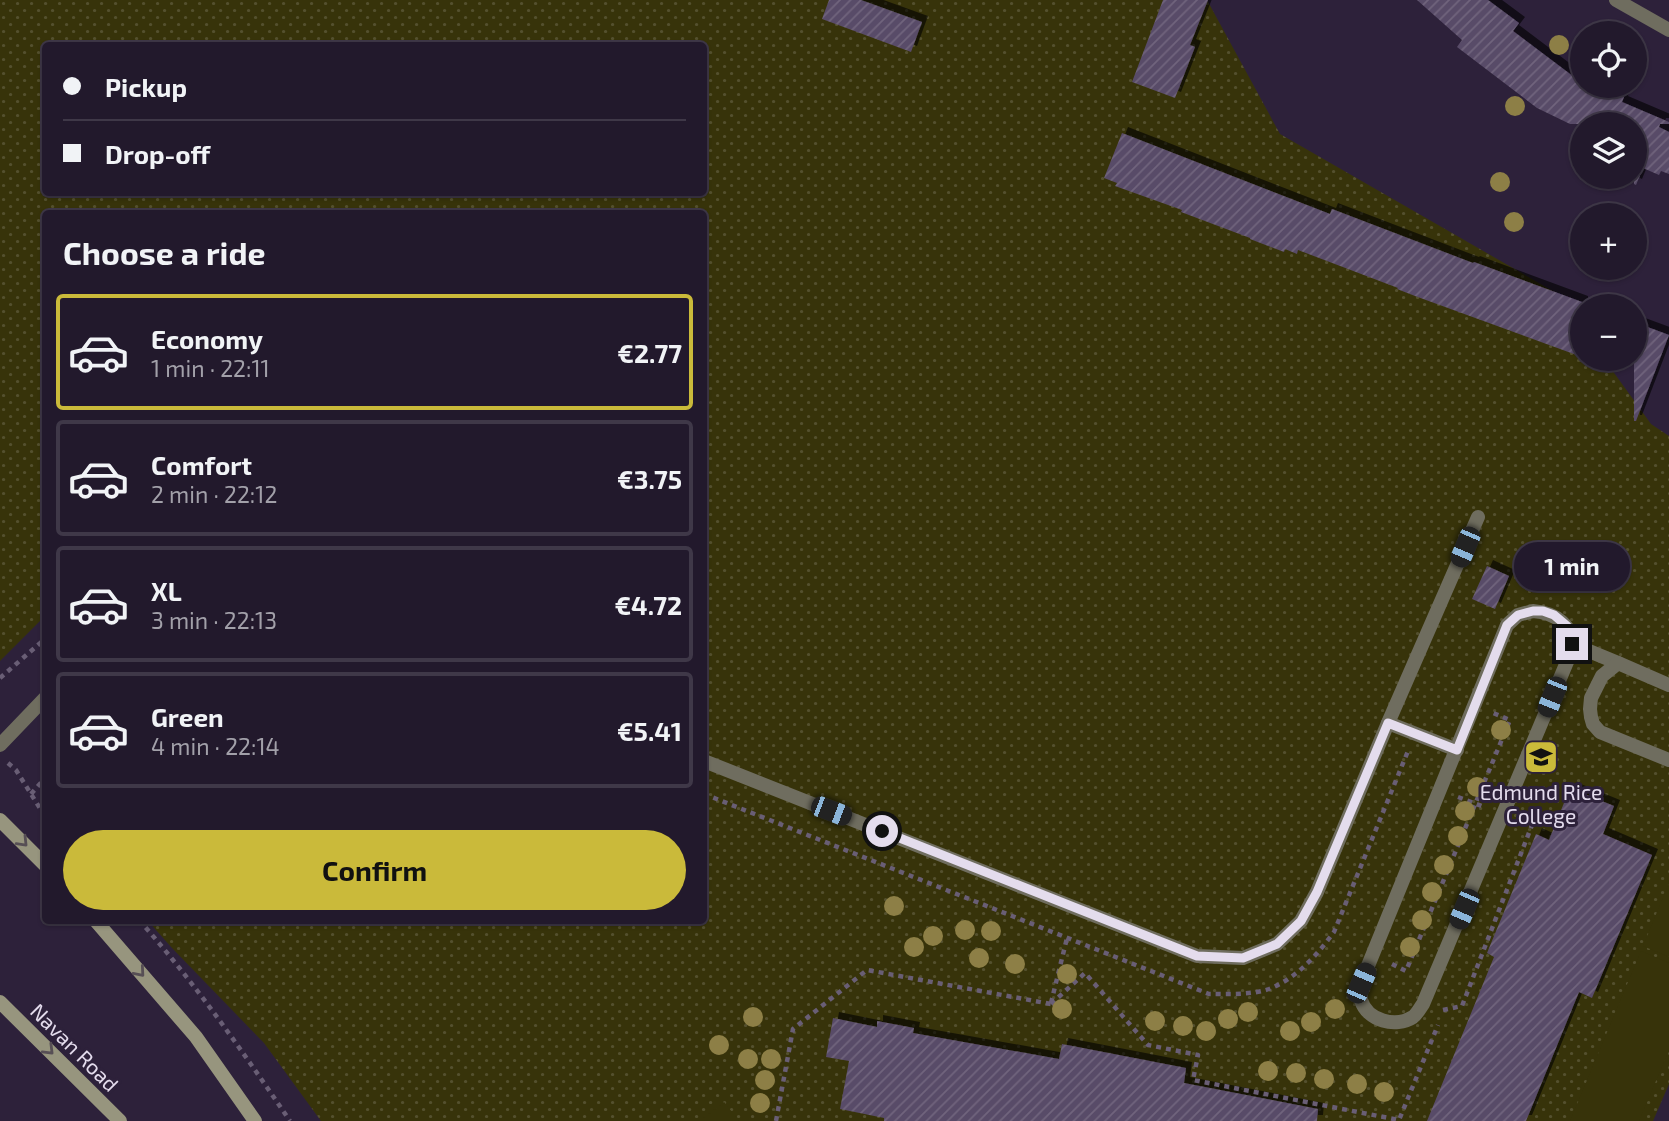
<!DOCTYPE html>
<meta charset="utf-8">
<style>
body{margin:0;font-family:"Exo 2",sans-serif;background:#2e2638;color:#f1f3f6;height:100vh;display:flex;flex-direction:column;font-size:26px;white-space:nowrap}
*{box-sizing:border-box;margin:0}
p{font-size:23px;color:#a2a0a9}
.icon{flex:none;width:38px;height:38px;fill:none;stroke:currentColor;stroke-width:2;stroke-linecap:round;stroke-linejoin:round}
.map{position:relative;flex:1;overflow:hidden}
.sheet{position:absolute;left:42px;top:210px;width:665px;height:714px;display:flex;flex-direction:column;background:#22192c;border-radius:7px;box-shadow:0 2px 5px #0004,0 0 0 2px #3f3848}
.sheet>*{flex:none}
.banner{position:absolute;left:42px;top:42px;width:665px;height:154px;border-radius:7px;box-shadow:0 2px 5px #0004,0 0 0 2px #3f3848;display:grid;align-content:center;height:154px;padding:0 21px;background:#22192c}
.tools{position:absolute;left:1570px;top:21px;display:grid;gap:14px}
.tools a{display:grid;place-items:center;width:77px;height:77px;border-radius:50%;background:#22192c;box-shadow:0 2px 5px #0004,0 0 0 2px #3f3848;font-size:35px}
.end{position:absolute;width:32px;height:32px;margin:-16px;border:9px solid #e4dced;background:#111;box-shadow:0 0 0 4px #111}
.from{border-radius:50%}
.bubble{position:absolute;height:49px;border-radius:24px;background:#22192c;box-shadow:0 2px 5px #0004,0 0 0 2px #3f3848;font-size:23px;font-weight:700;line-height:49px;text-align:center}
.car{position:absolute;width:21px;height:42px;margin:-21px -10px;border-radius:9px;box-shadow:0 0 5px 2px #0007;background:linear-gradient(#222 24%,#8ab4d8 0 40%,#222 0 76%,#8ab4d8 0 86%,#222 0)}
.banner b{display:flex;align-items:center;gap:24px;height:66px;font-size:26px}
.banner b+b{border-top:2px solid #3f3848}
.banner i{width:18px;height:18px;background:#f1f3f6}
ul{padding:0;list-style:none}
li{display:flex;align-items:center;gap:21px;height:116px;margin:0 14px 10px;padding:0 7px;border:4px solid #3f3848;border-radius:7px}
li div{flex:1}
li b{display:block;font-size:26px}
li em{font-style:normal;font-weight:700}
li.selected{border-color:#caba3a}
li>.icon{width:63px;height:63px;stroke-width:1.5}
h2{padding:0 21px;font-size:32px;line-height:84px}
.action{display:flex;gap:14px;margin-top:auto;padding:14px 21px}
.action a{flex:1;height:80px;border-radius:42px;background:#caba3a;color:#111;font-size:28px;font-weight:700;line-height:80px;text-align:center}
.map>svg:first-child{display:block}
.grass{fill:url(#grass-dots);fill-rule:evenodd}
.garden{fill:#37330a}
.building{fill:url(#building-hatch);filter:url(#shadow)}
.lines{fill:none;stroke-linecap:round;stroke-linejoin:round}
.path{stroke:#695e75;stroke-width:4.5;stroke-dasharray:5 5;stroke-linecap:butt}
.service{stroke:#6f6d5f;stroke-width:14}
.minor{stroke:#6f6d5f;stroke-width:14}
.secondary{stroke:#97957e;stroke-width:14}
.tree{fill:#8d7f46}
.oneway{stroke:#574f55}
.route{stroke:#e4dced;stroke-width:9}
.labels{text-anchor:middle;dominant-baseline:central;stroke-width:6;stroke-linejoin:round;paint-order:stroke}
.poi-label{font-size:21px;fill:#e4dced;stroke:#2d213a}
.street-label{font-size:21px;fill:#e4dced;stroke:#2d213a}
</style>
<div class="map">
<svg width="1669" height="1121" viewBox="0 0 1669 1121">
<defs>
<pattern id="grass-dots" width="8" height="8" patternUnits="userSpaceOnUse" patternTransform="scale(1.75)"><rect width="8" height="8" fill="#37330a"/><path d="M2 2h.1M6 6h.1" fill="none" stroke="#54502e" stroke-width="1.8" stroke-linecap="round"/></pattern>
<pattern id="building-hatch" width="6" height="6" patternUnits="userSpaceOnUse" patternTransform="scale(1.75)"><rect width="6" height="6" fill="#584b67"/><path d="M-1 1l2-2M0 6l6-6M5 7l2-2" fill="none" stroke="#70647d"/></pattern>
<filter id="shadow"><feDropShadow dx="6" dy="-6" stdDeviation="0" flood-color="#0009"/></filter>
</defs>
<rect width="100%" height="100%" fill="#2d213a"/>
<path class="grass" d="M0,0H1207L1280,134L1558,294L1582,328V359H1604L1651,424L1669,436V1084L1653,1121H321L264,1043L172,948L148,921L704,920V214H46L45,616L0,661ZM46,46H704V192H46Z"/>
<g class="garden">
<polygon points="1669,883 1669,957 1643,946"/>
<polygon points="1641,951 1669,963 1669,1050 1639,1121 1570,1121"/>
<polygon points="724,1102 739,1121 700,1121"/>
</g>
<g class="building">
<polygon points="829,0 861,0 922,22 911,52 822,19"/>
<polygon points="1163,0 1208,0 1190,45 1195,47 1175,98 1132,82"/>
<polygon points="1417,0 1488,0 1519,23 1513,31 1582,83 1582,86 1602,86 1624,97 1622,102 1669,122 1669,124 1660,124 1659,127 1669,132 1669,174 1661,171 1659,175 1643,168 1636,185 1634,184 1634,124 1570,124 1537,108 1457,47 1462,40"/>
<polygon points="1122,133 1330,214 1332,209 1473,263 1474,262 1582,302 1582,357 1415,296 1397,289 1398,288 1298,250 1297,254 1285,249 1284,252 1250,239 1250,238 1181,212 1182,210 1115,186 1117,183 1104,178"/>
<polygon points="1634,322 1669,335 1636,421 1634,421"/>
<polygon points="1487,566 1509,576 1495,609 1472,599"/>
<polygon points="1570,788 1614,806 1603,834 1652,855 1592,998 1579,992 1526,1121 1427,1121 1494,957 1487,953 1536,834 1549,840"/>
<polygon points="833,1018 877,1027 877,1021 914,1028 913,1033 1059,1059 1062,1044 1186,1068 1184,1083 1318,1109 1317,1121 884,1121 884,1118 840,1109 849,1061 826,1057"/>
</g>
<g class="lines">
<g class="path">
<polyline points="0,678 46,638"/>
<polyline points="8,763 16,770 46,818"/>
<polyline points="31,794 46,777"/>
<path d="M704,794L1209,994C1227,994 1252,995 1269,989C1297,978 1317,955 1334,932L1408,751"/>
<polyline points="1458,797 1482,806"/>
<path d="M139,920C195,983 243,1052 290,1121"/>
<polyline points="1392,964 1406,971 1510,720 1493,713"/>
<polyline points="1051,1003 1067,938"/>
<polyline points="1051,1004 1085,973 1148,1045 1198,1055 1193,1080 1399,1120 1438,1025"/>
<polyline points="1443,1010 1462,1006 1532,825 1523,822"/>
<polyline points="776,1121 793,1029 867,970 1051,1004"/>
</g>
<g class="service">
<path d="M1533,611C1556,613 1574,625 1572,650L1423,1004C1420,1008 1417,1014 1413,1017C1396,1028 1367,1021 1361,1000C1360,995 1361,988 1361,983L1507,625L1518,615Z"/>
<polyline points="1572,644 1618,663"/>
<polyline points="1669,685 1618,663 1602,676 1591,698 1590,709 1591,717 1593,724 1600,732 1669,760"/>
<polyline points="1388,723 1457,750"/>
</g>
<g class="minor">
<polyline points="1616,0 1669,30"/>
<polyline points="0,745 46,697"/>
<polyline points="704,761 1197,956 1243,958 1277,944 1301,921 1317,892 1388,723 1478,517"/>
</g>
<g class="secondary">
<polyline points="0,820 46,866"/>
<polyline points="95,920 196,1037 255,1121"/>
<polyline points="0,1002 120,1121"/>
</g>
</g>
<g class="tree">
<circle cx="1559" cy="45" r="10"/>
<circle cx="1515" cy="106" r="10"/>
<circle cx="1500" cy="182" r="10"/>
<circle cx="1514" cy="222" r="10"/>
<circle cx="1501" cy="730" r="10"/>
<circle cx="1477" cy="787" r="10"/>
<circle cx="1465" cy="811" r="10"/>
<circle cx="1458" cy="836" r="10"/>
<circle cx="1444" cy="865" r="10"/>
<circle cx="1432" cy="892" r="10"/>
<circle cx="894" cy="906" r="10"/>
<circle cx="1422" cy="920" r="10"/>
<circle cx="965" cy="930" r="10"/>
<circle cx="991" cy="931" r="10"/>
<circle cx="933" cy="936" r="10"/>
<circle cx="914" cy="947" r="10"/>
<circle cx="1410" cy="947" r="10"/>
<circle cx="979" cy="958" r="10"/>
<circle cx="1015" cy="964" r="10"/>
<circle cx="1067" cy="974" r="10"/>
<circle cx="1062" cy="1009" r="10"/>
<circle cx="1335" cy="1009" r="10"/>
<circle cx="1248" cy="1012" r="10"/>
<circle cx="753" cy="1017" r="10"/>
<circle cx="1228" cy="1019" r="10"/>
<circle cx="1155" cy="1021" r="10"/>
<circle cx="1311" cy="1022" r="10"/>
<circle cx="1183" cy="1026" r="10"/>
<circle cx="1206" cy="1031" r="10"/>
<circle cx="1290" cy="1031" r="10"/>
<circle cx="719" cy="1045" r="10"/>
<circle cx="748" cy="1059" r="10"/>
<circle cx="771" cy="1059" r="10"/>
<circle cx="1268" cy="1071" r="10"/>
<circle cx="1296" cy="1073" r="10"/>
<circle cx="1324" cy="1079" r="10"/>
<circle cx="765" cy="1080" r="10"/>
<circle cx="1357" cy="1084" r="10"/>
<circle cx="1384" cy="1092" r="10"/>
<circle cx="760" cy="1103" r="10"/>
</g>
<defs><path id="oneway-chevron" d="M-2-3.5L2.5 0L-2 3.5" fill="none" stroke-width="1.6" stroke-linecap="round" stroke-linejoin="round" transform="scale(1.75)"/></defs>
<g class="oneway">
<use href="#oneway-chevron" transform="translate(23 842) rotate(46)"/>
<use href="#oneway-chevron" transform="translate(140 972) rotate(49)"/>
<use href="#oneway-chevron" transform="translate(49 1050) rotate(45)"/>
</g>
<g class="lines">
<polyline class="route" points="882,831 1197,956 1243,958 1277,944 1301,921 1317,892 1388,723 1457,750 1507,625 1518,615 1533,611 1543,611 1554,615 1567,626 1572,644"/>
</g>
<defs>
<g id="school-square" transform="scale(1.75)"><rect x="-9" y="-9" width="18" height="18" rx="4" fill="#caba3a" stroke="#2d213a"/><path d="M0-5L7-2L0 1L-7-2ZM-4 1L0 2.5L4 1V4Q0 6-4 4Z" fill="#111"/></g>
</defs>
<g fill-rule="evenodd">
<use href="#school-square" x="1541" y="757"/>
</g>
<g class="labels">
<g class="poi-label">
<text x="1541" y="791">Edmund Rice<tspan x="1541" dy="24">College</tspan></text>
</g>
<g class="street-label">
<text transform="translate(75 1047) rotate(45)">Navan Road</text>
</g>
</g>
</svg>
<div class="tools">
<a><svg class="icon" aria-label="locate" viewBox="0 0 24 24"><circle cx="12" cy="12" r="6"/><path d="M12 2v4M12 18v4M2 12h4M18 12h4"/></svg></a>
<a><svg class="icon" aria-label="layers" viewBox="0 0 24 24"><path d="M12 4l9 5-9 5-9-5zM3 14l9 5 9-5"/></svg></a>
<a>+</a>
<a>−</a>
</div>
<i class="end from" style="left:882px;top:831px"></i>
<i class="end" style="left:1572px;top:644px"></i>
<div class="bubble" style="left:1514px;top:542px;width:116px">1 min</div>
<i class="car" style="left:1465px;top:547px;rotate:203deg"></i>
<i class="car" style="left:1552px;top:697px;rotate:202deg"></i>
<i class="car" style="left:831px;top:811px;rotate:111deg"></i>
<i class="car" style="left:1464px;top:909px;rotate:203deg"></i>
<i class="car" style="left:1361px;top:983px;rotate:23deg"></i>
<div class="banner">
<b><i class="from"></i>Pickup</b>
<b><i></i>Drop-off</b>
</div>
<section class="sheet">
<h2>Choose a ride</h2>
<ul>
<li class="selected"><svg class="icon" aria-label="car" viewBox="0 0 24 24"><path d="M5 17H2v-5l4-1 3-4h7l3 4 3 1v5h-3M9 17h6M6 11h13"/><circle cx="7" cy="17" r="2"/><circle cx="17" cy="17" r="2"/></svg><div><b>Economy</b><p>1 min · 22:11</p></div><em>€2.77</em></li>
<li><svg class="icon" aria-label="car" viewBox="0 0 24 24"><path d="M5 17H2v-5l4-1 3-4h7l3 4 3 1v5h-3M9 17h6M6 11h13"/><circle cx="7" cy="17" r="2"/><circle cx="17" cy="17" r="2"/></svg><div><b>Comfort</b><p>2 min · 22:12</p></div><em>€3.75</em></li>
<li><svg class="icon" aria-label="car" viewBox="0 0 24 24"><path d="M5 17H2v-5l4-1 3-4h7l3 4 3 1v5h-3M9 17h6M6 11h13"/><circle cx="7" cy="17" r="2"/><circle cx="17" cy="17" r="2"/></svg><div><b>XL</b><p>3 min · 22:13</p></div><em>€4.72</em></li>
<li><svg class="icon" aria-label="car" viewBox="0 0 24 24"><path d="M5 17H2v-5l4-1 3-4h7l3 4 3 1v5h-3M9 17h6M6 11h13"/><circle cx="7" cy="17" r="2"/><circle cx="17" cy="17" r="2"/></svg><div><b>Green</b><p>4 min · 22:14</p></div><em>€5.41</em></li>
</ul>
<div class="action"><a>Confirm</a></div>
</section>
</div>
